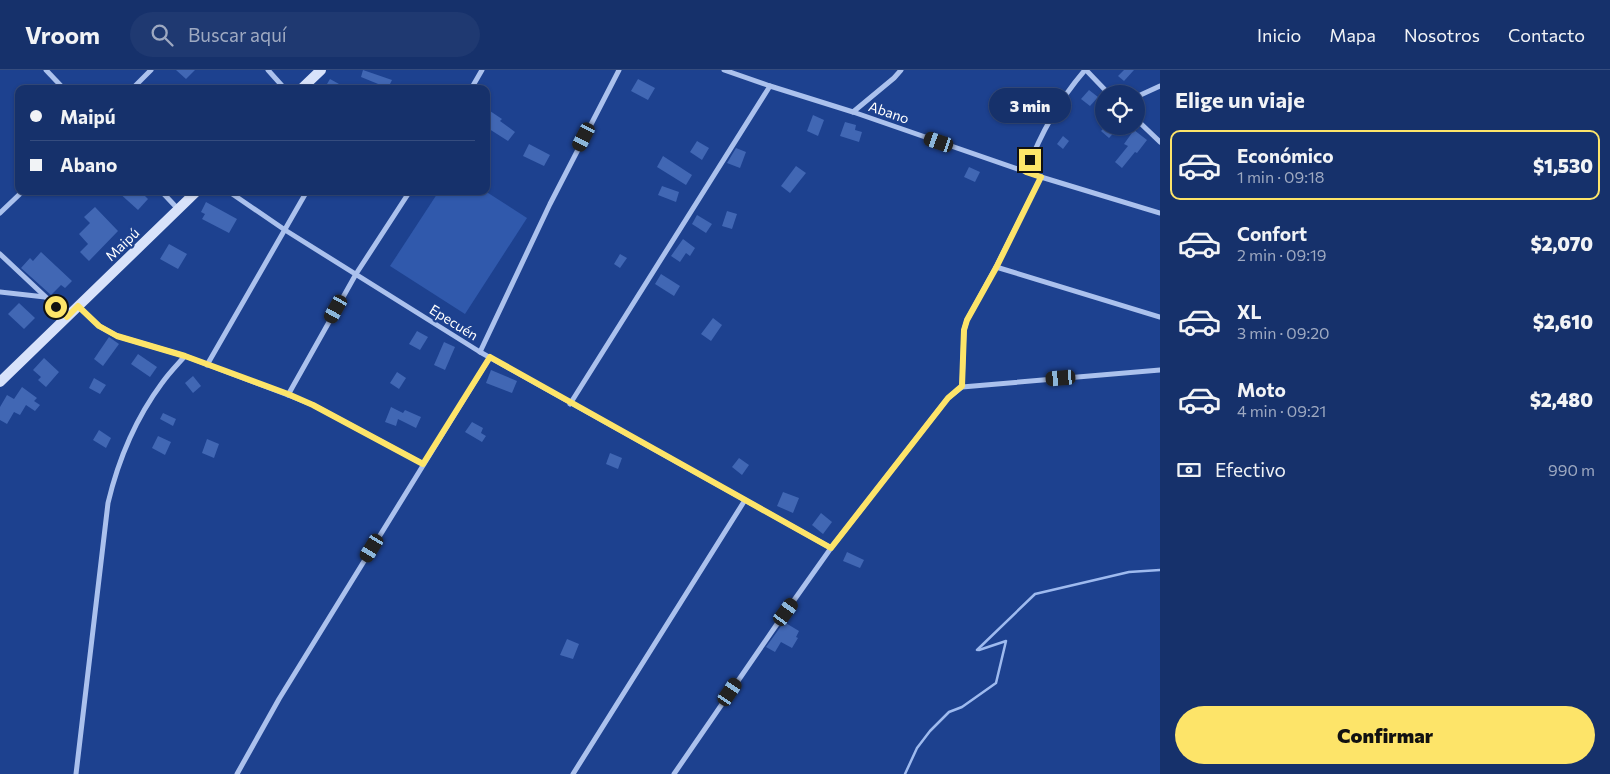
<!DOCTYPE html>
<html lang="es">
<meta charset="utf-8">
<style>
body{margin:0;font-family:Commissioner,sans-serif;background:#1f3971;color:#f1f3f6;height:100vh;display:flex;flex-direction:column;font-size:19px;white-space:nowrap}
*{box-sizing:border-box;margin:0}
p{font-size:16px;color:#9ea9c1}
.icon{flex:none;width:28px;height:28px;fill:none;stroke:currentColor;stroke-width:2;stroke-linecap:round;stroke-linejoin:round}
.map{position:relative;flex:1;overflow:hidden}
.panel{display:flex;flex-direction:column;background:#16316b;width:450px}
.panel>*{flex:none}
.banner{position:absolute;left:15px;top:15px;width:475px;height:110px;border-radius:10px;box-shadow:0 1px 4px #0004,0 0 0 1px #354c7e;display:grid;align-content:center;height:110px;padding:0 15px;background:#16316b}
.tools{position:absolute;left:1095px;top:15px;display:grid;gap:10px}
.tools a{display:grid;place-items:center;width:50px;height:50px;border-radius:50%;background:#16316b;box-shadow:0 1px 4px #0004,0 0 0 1px #354c7e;font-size:25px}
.end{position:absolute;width:22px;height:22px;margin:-11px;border:6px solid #fde469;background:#111;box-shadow:0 0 0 2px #111}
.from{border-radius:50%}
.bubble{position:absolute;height:35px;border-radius:18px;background:#16316b;box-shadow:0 1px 4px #0004,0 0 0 1px #354c7e;font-size:16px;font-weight:800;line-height:35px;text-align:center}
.car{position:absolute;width:15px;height:30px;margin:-15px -8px;border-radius:6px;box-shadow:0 0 4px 1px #0007;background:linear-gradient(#222 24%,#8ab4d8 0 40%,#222 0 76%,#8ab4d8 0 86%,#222 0)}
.banner b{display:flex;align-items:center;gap:18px;height:48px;font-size:19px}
.banner b+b{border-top:1px solid #354c7e}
.banner i{width:12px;height:12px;background:#f1f3f6}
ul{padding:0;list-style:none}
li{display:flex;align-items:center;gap:15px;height:70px;margin:0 10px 8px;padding:0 5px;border:2px solid transparent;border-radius:10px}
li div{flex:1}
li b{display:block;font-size:19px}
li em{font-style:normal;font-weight:800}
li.current{border-color:#fde469}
li>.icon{width:45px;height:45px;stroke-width:1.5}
h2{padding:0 15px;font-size:22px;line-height:60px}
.pay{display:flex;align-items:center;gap:12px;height:55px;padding:0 15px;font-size:19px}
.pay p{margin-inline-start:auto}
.cta{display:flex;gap:10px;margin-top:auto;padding:10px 15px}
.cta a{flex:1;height:58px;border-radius:30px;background:#fde469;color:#111;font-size:20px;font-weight:800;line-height:58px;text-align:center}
header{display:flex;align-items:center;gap:30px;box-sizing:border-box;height:70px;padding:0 25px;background:#16316b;border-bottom:1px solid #354c7e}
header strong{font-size:24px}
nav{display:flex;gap:28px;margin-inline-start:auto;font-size:18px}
.search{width:350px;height:45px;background:#1f3971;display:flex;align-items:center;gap:12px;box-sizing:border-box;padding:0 18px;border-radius:28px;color:#9ea9c1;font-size:19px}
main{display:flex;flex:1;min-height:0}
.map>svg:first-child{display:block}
.green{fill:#3059ac}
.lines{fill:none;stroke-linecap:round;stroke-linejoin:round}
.stream{stroke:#9ebaef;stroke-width:2.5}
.building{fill:#4167b4}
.minor{stroke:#abc1ed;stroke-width:5}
.secondary{stroke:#d8e2fa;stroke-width:10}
.route{stroke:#fde469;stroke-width:6}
.labels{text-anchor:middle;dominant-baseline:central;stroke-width:4.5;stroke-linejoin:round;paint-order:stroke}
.street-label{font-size:14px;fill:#fff;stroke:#1d418f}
</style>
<header>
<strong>Vroom</strong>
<div class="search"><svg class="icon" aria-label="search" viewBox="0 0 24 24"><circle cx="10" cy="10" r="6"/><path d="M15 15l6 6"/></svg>Buscar aquí</div>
<nav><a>Inicio</a><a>Mapa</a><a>Nosotros</a><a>Contacto</a></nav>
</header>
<main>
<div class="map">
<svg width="1160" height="704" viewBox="0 0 1160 704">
<rect width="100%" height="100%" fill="#1d418f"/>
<polygon class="green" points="439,121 485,121 527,148 465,244 390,196"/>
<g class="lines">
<g class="stream">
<polyline points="977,580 1035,524 1129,502 1160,500"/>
<polyline points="905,704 917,678 930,661 949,642 962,637 996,613 1006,571 979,580"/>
</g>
</g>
<g class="building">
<polygon points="176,0 195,0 186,9"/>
<polygon points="363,0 392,10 388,18 361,7"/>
<polygon points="1124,0 1134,0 1124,11 1118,6"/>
<polygon points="330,9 348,19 324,19"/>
<polygon points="638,9 655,18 648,30 631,21"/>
<polygon points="1089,20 1098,27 1090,36 1081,29"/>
<polygon points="490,41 502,49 500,51 515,62 508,71 486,57 486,45"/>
<polygon points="813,45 824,50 818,66 807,61"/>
<polygon points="845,52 856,55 855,60 862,62 859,72 840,66"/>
<polygon points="1106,56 1120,56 1109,68 1101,61"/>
<polygon points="1134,60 1147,70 1137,83 1135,82 1122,98 1115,92 1128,76 1124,74"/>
<polygon points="1063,66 1069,71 1063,79 1057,74"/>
<polygon points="697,71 709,78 702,90 690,82"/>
<polygon points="529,74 550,85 544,96 523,86"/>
<polygon points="736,78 746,82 740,98 727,93"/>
<polygon points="663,86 692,105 686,115 657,97"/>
<polygon points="796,96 806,103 790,123 781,116"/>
<polygon points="969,97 980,102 975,112 964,107"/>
<polygon points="662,116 679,122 676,132 658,125"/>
<polygon points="117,121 140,121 148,129 138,140"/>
<polygon points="206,132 237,149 229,163 202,149 205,144 201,142"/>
<polygon points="95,137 118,161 89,191 80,182 88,174 79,164 90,153 84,147"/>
<polygon points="727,141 737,144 732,159 722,156"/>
<polygon points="697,145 712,154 706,163 692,154"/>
<polygon points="683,169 695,178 690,186 686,183 680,192 671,186"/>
<polygon points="169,174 187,184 178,199 160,189"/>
<polygon points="41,182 72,211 65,218 61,215 51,225 21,198 30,188 33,191"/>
<polygon points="620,184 627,188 620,198 614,194"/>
<polygon points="661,204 680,216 674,226 655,214"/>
<polygon points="19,233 35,248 24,259 8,244"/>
<polygon points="713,248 722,255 711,271 701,264"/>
<polygon points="417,261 428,267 420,280 409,274"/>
<polygon points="109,267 119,274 103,296 94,289"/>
<polygon points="444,272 455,277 445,300 434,295"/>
<polygon points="138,284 157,297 150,307 131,294"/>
<polygon points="44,288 59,302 46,317 38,310 41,307 33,300"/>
<polygon points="491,300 517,311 512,323 486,313"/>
<polygon points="397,302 406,308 399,319 390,313"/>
<polygon points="193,306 201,316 193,323 185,313"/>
<polygon points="94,308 106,315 100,324 89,318"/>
<polygon points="22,317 37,328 34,331 40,335 35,341 26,335 20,345 14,342 7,354 0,350 0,337 7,325 14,329"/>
<polygon points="391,337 403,343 405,340 421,347 416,358 398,349 396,356 385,352"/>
<polygon points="163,343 176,349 173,356 160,349"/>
<polygon points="472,352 483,358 481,363 486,366 482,372 465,362"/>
<polygon points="99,360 111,368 106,378 93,370"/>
<polygon points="158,366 171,372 165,385 152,378"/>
<polygon points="207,369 219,374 214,388 202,383"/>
<polygon points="610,383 622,388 618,399 606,394"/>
<polygon points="739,388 749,395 742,405 732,397"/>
<polygon points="783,422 799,428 793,443 777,436"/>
<polygon points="821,443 832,452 823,464 812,455"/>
<polygon points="847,482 864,490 860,498 843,491"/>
<polygon points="784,552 799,561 796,567 798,568 792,578 781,572 775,582 766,577"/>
<polygon points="567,569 579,574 573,589 560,585"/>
</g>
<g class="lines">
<g class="minor">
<polyline points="46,0 64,19"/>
<polyline points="268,0 285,19"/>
<polyline points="724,0 770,16 853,42 1041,107 1160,143"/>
<polyline points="1086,0 1109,24"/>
<polyline points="132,19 151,0"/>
<polyline points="471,19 482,0"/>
<polyline points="1136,27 1160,16"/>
<polyline points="853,42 894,8 901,0"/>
<polyline points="1136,49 1160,72"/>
<path d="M1026,102C1040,65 1059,30 1085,0"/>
<polyline points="161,121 178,139"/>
<polyline points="228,121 285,160 480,282 831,478"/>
<polyline points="0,143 23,121"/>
<polyline points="0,184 67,247"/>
<polyline points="996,197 1160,247"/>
<polyline points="0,222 45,227"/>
<polyline points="78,236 99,256 117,266 185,286 288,325 313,335 423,394"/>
<polyline points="480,282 550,134 619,0"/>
<polyline points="207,295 307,121"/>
<polyline points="962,317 964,260 967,250 996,197 1041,107"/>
<polyline points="288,325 356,204 410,121"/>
<polyline points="570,334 770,16"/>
<path d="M76,704L108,433C118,391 136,348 162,313C169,303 177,295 185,286"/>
<polyline points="237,704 279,629 490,287"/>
<polyline points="573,704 745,430"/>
<polyline points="674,704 775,557 831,478 948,328 962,317 1160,300"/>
</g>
<g class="secondary">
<polyline points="301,19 321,0"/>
<polyline points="0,312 197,121"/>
</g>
</g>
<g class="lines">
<polyline class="route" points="56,237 67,247 78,236 99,256 117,266 185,286 288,324 313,335 423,394 490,287 831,478 948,328 962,316 964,260 967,250 996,198 1041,107 1026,102 1030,90"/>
</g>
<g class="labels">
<g class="street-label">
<text transform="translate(889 42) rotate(19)">Abano</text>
<text transform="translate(122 174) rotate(-44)">Maipú</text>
<text transform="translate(454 252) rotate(32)">Epecuén</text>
</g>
</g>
</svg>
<div class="tools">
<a><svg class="icon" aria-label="locate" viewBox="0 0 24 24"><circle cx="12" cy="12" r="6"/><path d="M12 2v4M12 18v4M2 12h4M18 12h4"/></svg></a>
</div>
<i class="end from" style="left:56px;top:237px"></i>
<i class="end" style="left:1030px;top:90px"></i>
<div class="bubble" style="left:989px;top:18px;width:82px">3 min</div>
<i class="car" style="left:584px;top:67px;rotate:207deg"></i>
<i class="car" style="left:939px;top:72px;rotate:289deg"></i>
<i class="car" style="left:336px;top:239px;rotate:209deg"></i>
<i class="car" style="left:1061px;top:308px;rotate:265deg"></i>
<i class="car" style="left:372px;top:478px;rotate:211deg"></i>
<i class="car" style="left:786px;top:542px;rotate:36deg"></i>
<i class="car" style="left:730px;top:622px;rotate:34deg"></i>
<div class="banner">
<b><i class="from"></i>Maipú</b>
<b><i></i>Abano</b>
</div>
</div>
<section class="panel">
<h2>Elige un viaje</h2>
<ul>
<li class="current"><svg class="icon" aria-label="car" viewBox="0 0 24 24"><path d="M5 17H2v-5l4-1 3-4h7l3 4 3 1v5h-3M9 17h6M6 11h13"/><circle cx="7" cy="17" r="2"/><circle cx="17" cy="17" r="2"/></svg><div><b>Económico</b><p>1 min · 09:18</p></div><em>$1,530</em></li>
<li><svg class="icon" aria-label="car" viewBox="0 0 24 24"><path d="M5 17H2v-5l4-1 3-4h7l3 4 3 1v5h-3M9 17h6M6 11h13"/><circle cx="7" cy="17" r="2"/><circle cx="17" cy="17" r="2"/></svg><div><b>Confort</b><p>2 min · 09:19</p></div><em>$2,070</em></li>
<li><svg class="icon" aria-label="car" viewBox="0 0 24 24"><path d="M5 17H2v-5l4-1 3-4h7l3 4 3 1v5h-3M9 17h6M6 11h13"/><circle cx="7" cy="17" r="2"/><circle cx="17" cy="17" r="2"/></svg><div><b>XL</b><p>3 min · 09:20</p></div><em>$2,610</em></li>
<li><svg class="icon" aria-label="car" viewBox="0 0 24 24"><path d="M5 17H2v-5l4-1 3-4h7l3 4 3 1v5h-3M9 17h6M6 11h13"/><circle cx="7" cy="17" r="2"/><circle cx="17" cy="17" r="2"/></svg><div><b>Moto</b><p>4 min · 09:21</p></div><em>$2,480</em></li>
</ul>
<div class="pay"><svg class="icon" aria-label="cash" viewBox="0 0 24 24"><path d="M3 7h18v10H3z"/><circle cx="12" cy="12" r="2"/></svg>Efectivo<p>990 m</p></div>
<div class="cta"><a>Confirmar</a></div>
</section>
</main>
